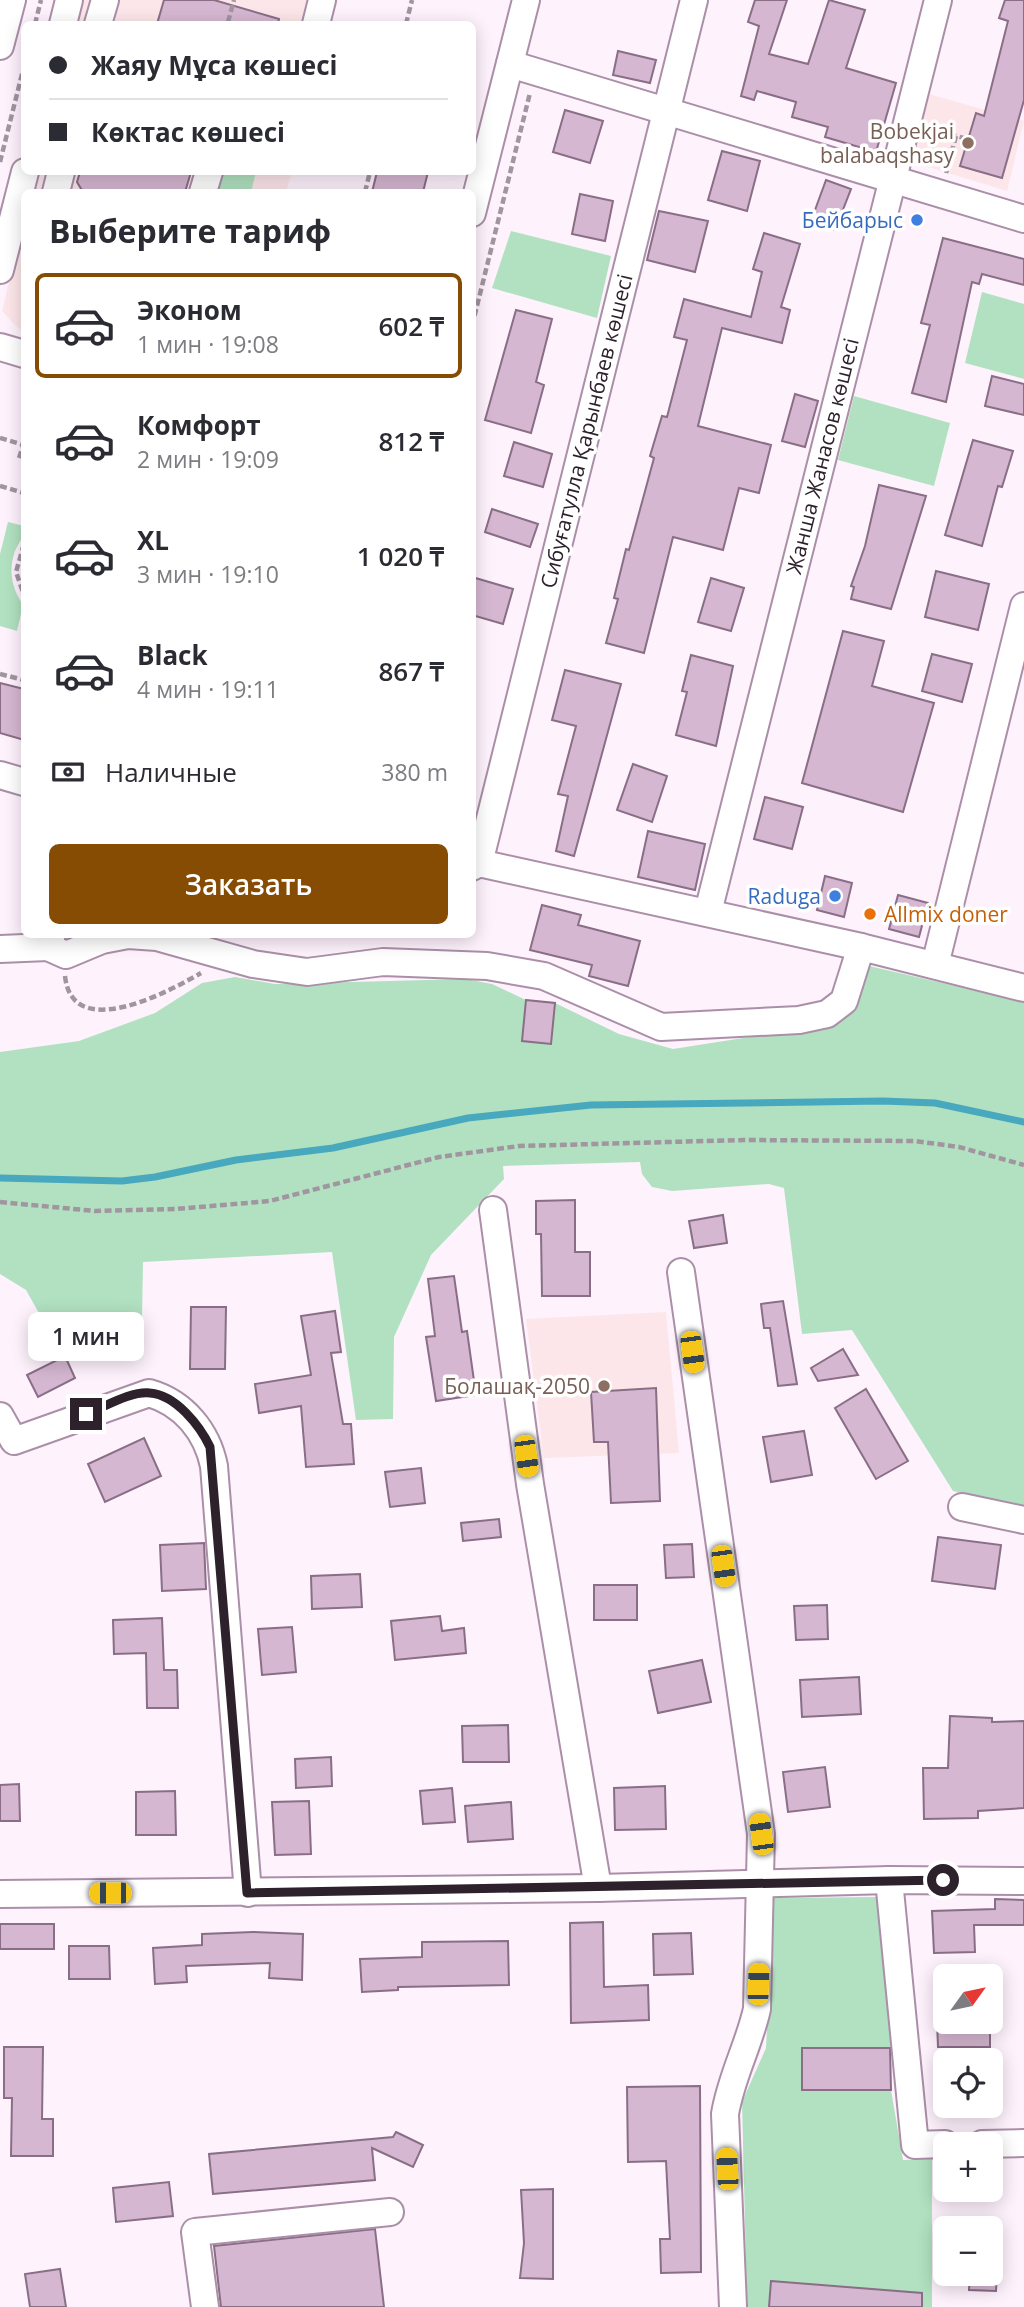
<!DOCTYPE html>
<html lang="ru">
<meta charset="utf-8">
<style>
body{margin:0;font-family:"Open Sans",sans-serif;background:#f7f7f7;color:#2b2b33;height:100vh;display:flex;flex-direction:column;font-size:26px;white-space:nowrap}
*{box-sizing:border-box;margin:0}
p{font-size:23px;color:#7c7c81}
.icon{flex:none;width:38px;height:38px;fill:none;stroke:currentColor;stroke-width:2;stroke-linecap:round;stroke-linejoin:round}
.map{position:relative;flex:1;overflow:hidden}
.details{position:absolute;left:21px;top:189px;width:455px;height:749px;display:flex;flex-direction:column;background:#fff;border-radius:10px;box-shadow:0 4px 18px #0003}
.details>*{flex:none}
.hud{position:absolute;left:21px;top:21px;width:455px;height:154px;border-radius:10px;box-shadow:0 4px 18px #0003;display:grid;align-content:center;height:154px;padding:0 28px;background:#fff}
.needle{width:46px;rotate:57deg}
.buttons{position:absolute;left:933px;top:1964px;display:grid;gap:14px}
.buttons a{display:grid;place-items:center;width:70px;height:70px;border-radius:10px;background:#fff;box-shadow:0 4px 18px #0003;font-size:35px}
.end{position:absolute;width:32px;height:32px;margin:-16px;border:9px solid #2d222c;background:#fff;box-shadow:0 0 0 4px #fff}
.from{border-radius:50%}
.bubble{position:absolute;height:49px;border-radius:10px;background:#fff;box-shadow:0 4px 18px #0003;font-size:23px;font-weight:600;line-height:49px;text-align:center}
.car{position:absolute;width:21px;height:42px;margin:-21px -10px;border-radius:9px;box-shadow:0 0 5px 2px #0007;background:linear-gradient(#f5c518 24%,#345 0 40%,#f5c518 0 76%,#345 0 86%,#f5c518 0)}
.hud b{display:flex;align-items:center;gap:24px;height:66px;font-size:26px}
.hud b+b{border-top:2px solid #e1e1e2}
.hud i{width:18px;height:18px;background:#2b2b33}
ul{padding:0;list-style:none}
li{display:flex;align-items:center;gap:21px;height:105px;margin:0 14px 10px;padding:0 14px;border:4px solid transparent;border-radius:10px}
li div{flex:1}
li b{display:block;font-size:26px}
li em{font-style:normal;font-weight:600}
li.active{border-color:#874c03}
li>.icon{width:63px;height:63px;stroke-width:1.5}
h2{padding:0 28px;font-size:32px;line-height:84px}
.pay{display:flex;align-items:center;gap:18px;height:77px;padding:0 28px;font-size:26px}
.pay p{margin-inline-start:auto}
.button{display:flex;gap:14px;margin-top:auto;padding:14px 28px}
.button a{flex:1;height:80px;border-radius:10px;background:#874c03;color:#fff;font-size:28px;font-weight:600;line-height:80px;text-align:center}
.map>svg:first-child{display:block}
.education{fill:#fce6e9}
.green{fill:#b1e1c0}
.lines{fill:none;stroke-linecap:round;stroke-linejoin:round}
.stream{stroke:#48a8bd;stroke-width:7}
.building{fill:#d5b7d2;stroke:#896e86;stroke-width:2}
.minor-casing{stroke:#ab8fa9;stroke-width:30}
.path{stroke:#a195a0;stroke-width:4.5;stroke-dasharray:7 3.5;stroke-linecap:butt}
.minor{stroke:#fff;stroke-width:26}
.route{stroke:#2d222c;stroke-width:9}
.education-dot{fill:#8d6e63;stroke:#fff;stroke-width:2.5}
.shop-dot{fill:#3f7fe0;stroke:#fff;stroke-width:2.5}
.food-dot{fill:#e8710a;stroke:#fff;stroke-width:2.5}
.labels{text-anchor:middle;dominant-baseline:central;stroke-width:7;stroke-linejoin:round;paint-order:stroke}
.education-label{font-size:21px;fill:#785e54;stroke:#fff;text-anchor:end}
.shop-label{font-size:21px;fill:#366cbe;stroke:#fff;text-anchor:end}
.street-label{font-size:21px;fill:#2d222c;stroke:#fff}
.food-label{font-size:21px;fill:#c56008;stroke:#fff;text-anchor:start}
</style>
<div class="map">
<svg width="1024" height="2307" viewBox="0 0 1024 2307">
<rect width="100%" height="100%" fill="#fef2fd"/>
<g class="education">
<polygon points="80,0 338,0 331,24 74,24"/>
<polygon points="929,94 1024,121 1007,191 912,162"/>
<polygon points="37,172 292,172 286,192 32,192"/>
<polygon points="24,221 24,330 18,328 2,311"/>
<polygon points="666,1312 679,1453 544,1458 526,1319"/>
</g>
<g class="green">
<polygon points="223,172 256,172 251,192 218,191"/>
<polygon points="511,231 611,256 597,318 492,288"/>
<polygon points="982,292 1024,304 1024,379 965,363"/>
<polygon points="854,396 950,423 934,486 838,460"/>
<path d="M8,522L24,526C25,536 19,542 15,551C8,571 12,588 23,605L17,631L0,626V554Z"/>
<polygon points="869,966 1024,1002 1024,1506 953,1491 852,1330 802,1334 784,1188 769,1184 672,1191 652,1187 642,1174 640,1162 503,1166 504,1179 431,1255 394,1337 393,1419 356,1420 332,1252 143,1262 142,1318 58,1347 26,1290 0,1274 0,1052 79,1041 155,1013 202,983 235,977 275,984 466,979 492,984 526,1000 523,1041 551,1043 555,1003 619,1034 673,1049 827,1025 854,1012"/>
<polygon points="878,1897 891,2048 802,2048 802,2089 891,2090 903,2160 932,2159 932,2307 747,2307 742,2102 766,2048 774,1898"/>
</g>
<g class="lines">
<polyline class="stream" points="0,1178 122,1181 155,1177 236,1160 333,1148 468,1118 591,1105 883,1101 935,1103 1024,1122"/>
</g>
<g class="building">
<polygon points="164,0 214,0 279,19 278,24 157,24"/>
<polygon points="755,0 787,0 769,54 808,64 829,0 865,10 846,68 896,83 876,152 825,137 828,127 792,117 796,102 757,91 754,100 741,96 759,26 748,22"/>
<polygon points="1005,0 1024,0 1024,100 1002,178 960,166 976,113 984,116 1008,21 999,18"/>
<polygon points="618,51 656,60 650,83 613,75"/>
<polygon points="565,110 603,121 590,163 553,152"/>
<polygon points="722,151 760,161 747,211 708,200"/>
<polygon points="80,172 191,172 185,192 83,192 77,182"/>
<polygon points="377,172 428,172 423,192 372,192"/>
<polygon points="826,180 851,189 835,230 811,221"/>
<polygon points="580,194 613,201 605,241 572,234"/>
<polygon points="659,211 708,221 695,272 647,260"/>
<polygon points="764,233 800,244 781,307 790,310 782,343 722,328 698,426 771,445 759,493 739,488 723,550 673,537 644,653 606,643 618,599 614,598 626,549 629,550 654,458 650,456 662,416 667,417 687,340 674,337 684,299 751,317 762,272 753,269"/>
<polygon points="943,238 1024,259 1024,285 982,274 979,284 972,282 946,402 912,393 930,325 921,323"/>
<polygon points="516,310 552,319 536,382 544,385 531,433 485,420"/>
<polygon points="992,376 1024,384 1024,415 985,406"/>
<polygon points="795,394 818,401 805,447 782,441"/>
<polygon points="973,440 1013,451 1002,487 998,486 982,546 945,535"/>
<polygon points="514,442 552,454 543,487 504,476"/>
<polygon points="879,485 926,496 891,609 851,599 854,587 851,586 865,546"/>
<polygon points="492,509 538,524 530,547 485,532"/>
<polygon points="936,571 989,584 978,630 925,617"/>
<polygon points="472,577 513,589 503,624 472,615"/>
<polygon points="711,578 744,588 731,631 698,622"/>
<polygon points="843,631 884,641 872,686 934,703 903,812 802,783"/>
<polygon points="932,654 972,664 962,702 922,691"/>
<polygon points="691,655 733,666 716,746 676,735 687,692 682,691"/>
<polygon points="565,670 621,684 574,856 556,851 568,796 558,794 576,726 552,720"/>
<polygon points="0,683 24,689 24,740 0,733"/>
<polygon points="633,764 667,776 652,822 617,810"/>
<polygon points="765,797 803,807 792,849 754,839"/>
<polygon points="648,831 705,844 695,890 638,877"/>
<polygon points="825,876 852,883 844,917 817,910"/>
<polygon points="898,895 928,903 919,937 889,929"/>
<polygon points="542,905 581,915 578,925 640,941 628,986 589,976 592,965 530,950"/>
<polygon points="526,1000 555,1003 551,1044 522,1041"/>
<polygon points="575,1200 575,1252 590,1252 590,1296 542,1296 541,1234 536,1234 536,1201"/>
<polygon points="723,1215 727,1243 694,1248 689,1221"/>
<polygon points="454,1276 462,1332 467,1331 476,1395 436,1401 426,1337 435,1336 428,1279"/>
<polygon points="783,1301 797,1384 778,1386 770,1328 764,1328 761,1304"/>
<polygon points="191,1307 226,1307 225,1369 190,1369"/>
<polygon points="335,1311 341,1352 331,1353 343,1424 351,1424 354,1464 306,1467 301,1406 259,1413 255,1384 311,1375 301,1316"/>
<polygon points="843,1349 858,1375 818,1381 811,1368"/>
<polygon points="65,1356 75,1378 38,1397 27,1375"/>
<polygon points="656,1388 660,1501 611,1503 608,1442 594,1442 591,1392"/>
<polygon points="866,1389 908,1461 876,1479 835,1408"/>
<polygon points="804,1431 812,1475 771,1482 763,1437"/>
<polygon points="144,1438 161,1476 105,1502 88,1464"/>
<polygon points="421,1468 425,1503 390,1507 385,1472"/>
<polygon points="499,1519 501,1537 463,1541 461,1523"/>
<polygon points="938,1537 1001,1545 995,1589 932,1581"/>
<polygon points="204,1543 206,1589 162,1591 160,1545"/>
<polygon points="692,1544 694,1577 666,1578 664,1545"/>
<polygon points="360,1574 362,1607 312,1609 311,1576"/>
<rect x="594" y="1585" width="43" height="35"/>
<polygon points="827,1605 828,1639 796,1640 794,1606"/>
<polygon points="440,1616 442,1631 464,1628 466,1653 395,1660 391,1621"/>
<polygon points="162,1618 164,1670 177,1670 178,1708 147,1708 146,1653 114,1654 113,1620"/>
<polygon points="292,1627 296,1672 262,1675 258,1629"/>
<polygon points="702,1660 711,1702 658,1713 649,1671"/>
<polygon points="859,1677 861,1714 802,1717 800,1680"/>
<polygon points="950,1716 992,1718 992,1722 1024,1721 1024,1808 978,1811 978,1818 924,1819 923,1768 948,1768"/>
<polygon points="508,1725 509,1762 463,1762 462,1726"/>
<polygon points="331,1757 332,1786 296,1788 295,1759"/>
<polygon points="825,1767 830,1807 788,1812 783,1772"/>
<polygon points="19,1784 20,1821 0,1821 0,1785"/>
<polygon points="665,1786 666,1829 615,1830 614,1788"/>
<polygon points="452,1788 455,1822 423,1824 420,1791"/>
<polygon points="175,1791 176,1835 136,1835 136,1792"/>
<polygon points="309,1801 311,1854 275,1855 272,1802"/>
<polygon points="511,1802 513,1839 468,1842 465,1806"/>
<polygon points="995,1899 1024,1900 1024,1925 974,1925 975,1952 934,1953 932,1911 995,1909"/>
<polygon points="603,1922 604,1987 648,1985 649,2020 571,2023 570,1923"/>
<rect x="0" y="1924" width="54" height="25"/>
<polygon points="253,1932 303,1934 302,1980 269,1978 270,1963 186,1966 187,1982 155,1984 153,1948 202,1945 202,1934"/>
<polygon points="691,1933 693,1974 654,1975 653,1934"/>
<polygon points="508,1941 509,1985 398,1987 398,1990 362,1992 360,1959 422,1957 422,1942"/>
<polygon points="69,1946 109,1946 110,1979 69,1979"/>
<polygon points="937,2021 990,2021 990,2047 938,2047"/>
<polygon points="4,2047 43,2047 42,2119 53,2119 53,2156 11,2156 12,2098 4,2098"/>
<polygon points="802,2048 890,2048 891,2090 802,2090"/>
<polygon points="700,2086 701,2272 661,2273 660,2239 670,2239 666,2161 628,2162 627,2087"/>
<polygon points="396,2132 423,2145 413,2167 372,2148 375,2180 213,2194 209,2154 393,2137"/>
<polygon points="169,2182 173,2216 116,2222 113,2188"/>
<polygon points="553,2189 553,2279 520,2278 524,2243 521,2190"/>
<polygon points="375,2229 384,2307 221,2307 214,2246"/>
<polygon points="60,2269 66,2307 30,2307 25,2274"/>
<polygon points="970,2273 997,2273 996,2291 969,2290"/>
<polygon points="771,2281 922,2293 922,2307 769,2307"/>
</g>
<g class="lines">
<g class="minor-casing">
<g id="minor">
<polyline points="63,24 69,0"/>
<polyline points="98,24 105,0"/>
<polyline points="316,24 322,0"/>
<polyline points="0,46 12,0"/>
<polyline points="510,64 1024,219"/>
<polyline points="56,192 61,172"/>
<polyline points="203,192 209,172"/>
<polyline points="472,213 526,0"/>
<polyline points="0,270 25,172"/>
<polyline points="0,347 24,354"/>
<polyline points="0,775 24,782"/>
<polyline points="479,863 694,0"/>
<polyline points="472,867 479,863 861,947 1024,988"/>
<polyline points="708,912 938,0"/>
<polyline points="52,934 48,947 66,955 102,940 128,935 157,937 253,964 307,972 383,962 487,966 544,976 661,1027 799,1020 827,1014 844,1001 861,947"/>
<polyline points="0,949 48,947"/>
<polyline points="935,965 1024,606"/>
<polyline points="493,1210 530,1484 598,1888"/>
<path d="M681,1272L761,1834L757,2009C749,2045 731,2077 725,2114L733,2307"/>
<path d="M0,1416L14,1441L149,1393C184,1403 207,1432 214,1466L248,1893"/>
<polyline points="962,1507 1024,1520"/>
<polyline points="889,1880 915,2145 945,2144"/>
<polyline points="0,1894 598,1888 889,1880 1024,1881"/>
<polyline points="982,2144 1024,2143"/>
<polyline points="205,2307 195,2232 390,2212"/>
</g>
</g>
<g class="path">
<polyline points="228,22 234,0"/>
<polyline points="35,24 41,0"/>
<polyline points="406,24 412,0"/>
<polyline points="0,162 24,66"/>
<polyline points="946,173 956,136 968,139"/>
<polyline points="354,192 357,192"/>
<polyline points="365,192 370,172"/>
<polyline points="472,326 530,93"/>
<polyline points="0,438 24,445"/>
<polyline points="19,458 24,443"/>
<polyline points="0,486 24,493"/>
<polyline points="24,544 16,572 24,595"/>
<polyline points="0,674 24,680"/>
<path d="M65,976C72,1044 170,991 201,973"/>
<polyline points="0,1202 95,1211 176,1209 270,1201 439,1157 519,1146 744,1140 915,1141 959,1147 1024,1165"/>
</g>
<use href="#minor" class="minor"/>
</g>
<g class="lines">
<path class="route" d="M86,1414C105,1407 130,1391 150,1393C176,1395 200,1426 210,1447L247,1893L943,1880"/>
</g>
<g class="education-dot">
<circle cx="968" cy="143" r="7"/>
<circle cx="604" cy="1386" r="7"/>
</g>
<g class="shop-dot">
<circle cx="917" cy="220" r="7"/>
<circle cx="835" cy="896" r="7"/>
</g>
<circle class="food-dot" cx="870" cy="914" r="7"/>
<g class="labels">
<g class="education-label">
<text x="954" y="131">Bobekjai<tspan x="954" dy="24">balabaqshasy</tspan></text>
<text x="590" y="1386">Болашақ-2050</text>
</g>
<g class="shop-label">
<text x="903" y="220">Бейбарыс</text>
<text x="821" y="896">Raduga</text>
</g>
<g class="street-label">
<text transform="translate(586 431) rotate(-76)">Сибуғатулла Қарынбаев көшесі</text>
<text transform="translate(822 456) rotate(-76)">Жанша Жанасов көшесі</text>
</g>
<g class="food-label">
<text x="884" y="914">Allmix doner</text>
</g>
</g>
</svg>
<div class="buttons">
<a><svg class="needle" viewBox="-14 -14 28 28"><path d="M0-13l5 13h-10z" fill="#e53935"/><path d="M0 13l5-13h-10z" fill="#7c7c81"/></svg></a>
<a><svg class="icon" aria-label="locate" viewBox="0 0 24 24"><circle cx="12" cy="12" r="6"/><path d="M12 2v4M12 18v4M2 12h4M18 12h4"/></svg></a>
<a>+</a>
<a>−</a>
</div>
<i class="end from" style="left:943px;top:1880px"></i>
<i class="end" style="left:86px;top:1414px"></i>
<div class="bubble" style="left:28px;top:1312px;width:116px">1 мин</div>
<i class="car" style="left:692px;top:1352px;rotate:172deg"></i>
<i class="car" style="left:526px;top:1456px;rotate:172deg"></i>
<i class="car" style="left:723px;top:1566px;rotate:172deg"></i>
<i class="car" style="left:761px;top:1834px;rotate:352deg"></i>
<i class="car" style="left:110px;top:1893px;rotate:270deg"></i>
<i class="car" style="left:758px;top:1984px;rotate:2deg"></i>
<i class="car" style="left:727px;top:2169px;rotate:357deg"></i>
<div class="hud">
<b><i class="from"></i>Жаяу Мұса көшесі</b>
<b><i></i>Көктас көшесі</b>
</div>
<section class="details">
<h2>Выберите тариф</h2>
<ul>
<li class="active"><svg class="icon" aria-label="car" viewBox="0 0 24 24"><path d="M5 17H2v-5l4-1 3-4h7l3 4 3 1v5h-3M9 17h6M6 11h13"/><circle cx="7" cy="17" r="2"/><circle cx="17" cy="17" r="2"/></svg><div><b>Эконом</b><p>1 мин · 19:08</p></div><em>602 ₸</em></li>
<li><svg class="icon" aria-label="car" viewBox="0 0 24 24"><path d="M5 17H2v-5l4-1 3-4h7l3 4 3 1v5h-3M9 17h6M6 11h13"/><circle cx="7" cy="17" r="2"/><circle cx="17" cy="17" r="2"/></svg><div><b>Комфорт</b><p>2 мин · 19:09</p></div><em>812 ₸</em></li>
<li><svg class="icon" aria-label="car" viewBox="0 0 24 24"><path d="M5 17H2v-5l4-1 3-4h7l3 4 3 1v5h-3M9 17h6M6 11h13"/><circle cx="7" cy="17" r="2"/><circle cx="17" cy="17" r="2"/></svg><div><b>XL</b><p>3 мин · 19:10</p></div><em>1 020 ₸</em></li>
<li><svg class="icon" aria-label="car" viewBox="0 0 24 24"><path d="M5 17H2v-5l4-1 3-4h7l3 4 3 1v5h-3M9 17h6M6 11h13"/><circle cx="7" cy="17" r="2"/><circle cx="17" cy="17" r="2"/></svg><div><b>Black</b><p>4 мин · 19:11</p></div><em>867 ₸</em></li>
</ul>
<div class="pay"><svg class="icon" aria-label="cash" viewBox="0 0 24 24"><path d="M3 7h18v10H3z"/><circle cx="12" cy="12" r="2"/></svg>Наличные<p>380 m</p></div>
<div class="button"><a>Заказать</a></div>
</section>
</div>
